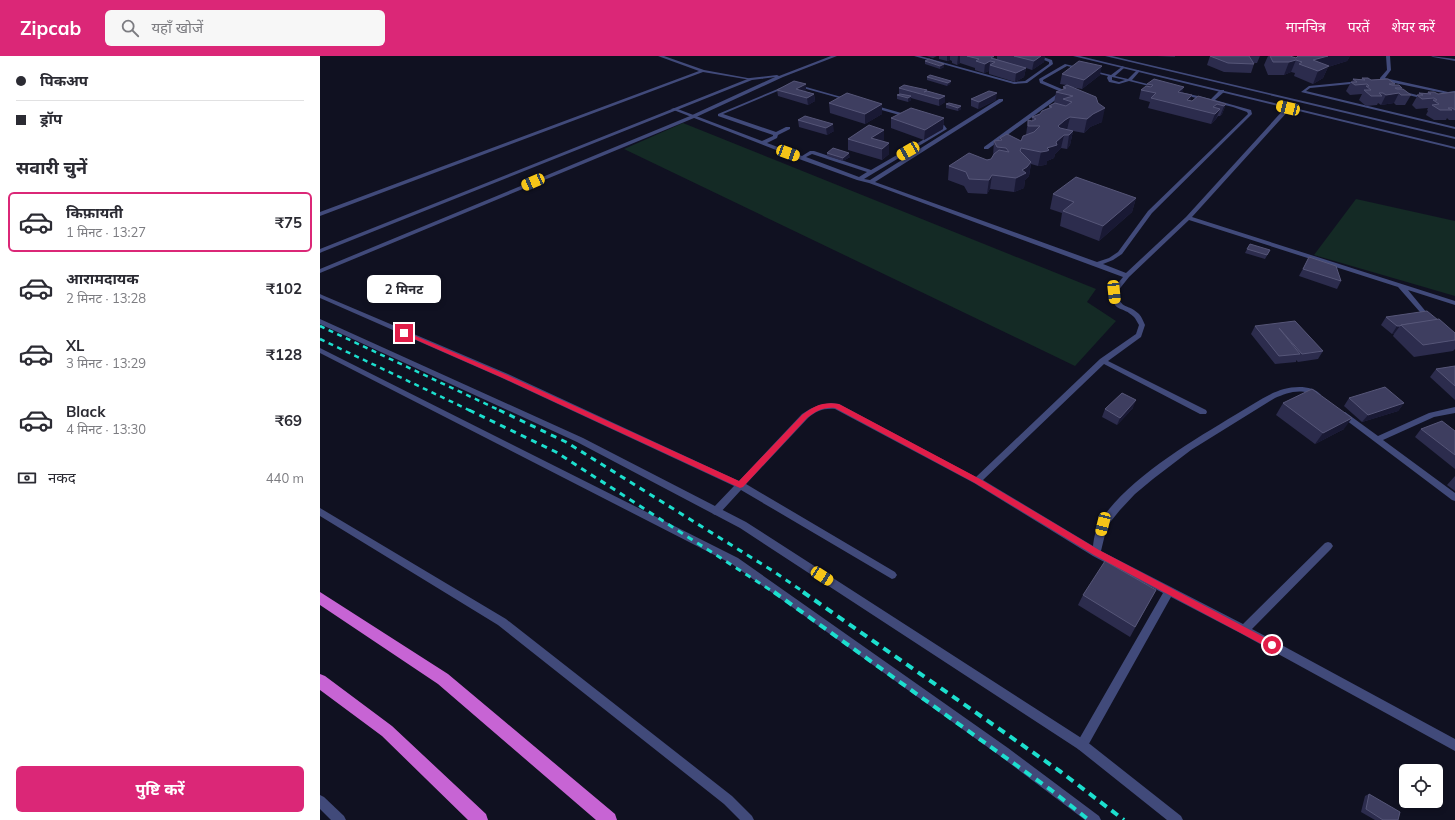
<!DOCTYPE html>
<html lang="hi">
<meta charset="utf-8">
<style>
body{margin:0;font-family:Mulish,"Noto Sans Devanagari",sans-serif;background:#f7f7f7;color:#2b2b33;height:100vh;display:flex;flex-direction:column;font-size:15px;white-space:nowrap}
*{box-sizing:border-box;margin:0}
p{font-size:13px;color:#7c7c81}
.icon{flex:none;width:22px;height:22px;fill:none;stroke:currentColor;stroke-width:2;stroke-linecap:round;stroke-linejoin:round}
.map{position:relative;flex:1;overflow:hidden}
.side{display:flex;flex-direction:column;background:#fff;width:320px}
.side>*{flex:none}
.guide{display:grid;align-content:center;height:88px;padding:0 16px;background:#fff}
.fabs{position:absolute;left:1079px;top:708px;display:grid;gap:8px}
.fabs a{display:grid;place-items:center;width:44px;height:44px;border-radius:6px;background:#fff;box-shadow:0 2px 6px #0003;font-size:20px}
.end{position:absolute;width:18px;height:18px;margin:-9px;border:5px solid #e11d48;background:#fff;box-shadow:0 0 0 2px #fff}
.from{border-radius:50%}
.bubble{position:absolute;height:28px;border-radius:6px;background:#fff;box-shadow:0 2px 6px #0003;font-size:13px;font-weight:700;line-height:28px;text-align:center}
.car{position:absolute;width:12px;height:24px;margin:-12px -6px;border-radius:5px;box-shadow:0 0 3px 1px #0007;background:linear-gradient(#f5c518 24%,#345 0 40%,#f5c518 0 76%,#345 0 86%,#f5c518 0)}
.guide b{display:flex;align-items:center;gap:14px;height:38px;font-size:15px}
.guide b+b{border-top:1px solid #e1e1e2}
.guide i{width:10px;height:10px;background:#2b2b33}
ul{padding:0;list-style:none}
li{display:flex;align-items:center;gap:12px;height:60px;margin:0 8px 6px;padding:0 8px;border:2px solid transparent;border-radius:6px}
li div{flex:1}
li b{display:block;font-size:15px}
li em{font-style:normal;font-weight:700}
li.on{border-color:#db2777}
li>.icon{width:36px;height:36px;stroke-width:1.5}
h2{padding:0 16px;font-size:18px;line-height:48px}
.pay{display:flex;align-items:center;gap:10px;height:44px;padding:0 16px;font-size:15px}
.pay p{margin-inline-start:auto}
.cta{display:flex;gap:8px;margin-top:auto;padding:8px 16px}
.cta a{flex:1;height:46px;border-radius:6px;background:#db2777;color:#fff;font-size:16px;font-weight:700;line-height:46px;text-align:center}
header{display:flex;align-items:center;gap:24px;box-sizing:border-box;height:56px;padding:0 20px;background:#db2777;color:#fff}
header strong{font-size:19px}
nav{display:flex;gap:22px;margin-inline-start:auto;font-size:14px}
.search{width:280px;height:36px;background:#f7f7f7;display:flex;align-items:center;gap:10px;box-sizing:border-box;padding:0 14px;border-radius:6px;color:#7c7c81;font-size:15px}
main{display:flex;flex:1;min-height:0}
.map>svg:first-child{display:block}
.green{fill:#142a25}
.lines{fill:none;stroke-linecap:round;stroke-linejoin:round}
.service{fill:#414a7a;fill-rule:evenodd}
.minor{fill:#414a7a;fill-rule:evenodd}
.tertiary{fill:#414a7a;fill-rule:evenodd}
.trunk{fill:#c764d4;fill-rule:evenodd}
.rail-far2{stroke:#1cdfce;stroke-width:2.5;stroke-dasharray:5 4.5;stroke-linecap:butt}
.rail-far1{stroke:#1cdfce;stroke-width:3;stroke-dasharray:6 5.5;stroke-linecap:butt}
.rail{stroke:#1cdfce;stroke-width:4;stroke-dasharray:8 6;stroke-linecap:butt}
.wall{fill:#2c2c4d}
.shaded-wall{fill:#191934}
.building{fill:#3e3e60;stroke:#565678}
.route{fill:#e11d48}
</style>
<header>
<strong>Zipcab</strong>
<div class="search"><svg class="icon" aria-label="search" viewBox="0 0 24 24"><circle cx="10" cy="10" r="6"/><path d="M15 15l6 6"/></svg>यहाँ खोजें</div>
<nav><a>मानचित्र</a><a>परतें</a><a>शेयर करें</a></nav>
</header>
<main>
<section class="side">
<div class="guide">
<b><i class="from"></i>पिकअप</b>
<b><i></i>ड्रॉप</b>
</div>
<h2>सवारी चुनें</h2>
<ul>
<li class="on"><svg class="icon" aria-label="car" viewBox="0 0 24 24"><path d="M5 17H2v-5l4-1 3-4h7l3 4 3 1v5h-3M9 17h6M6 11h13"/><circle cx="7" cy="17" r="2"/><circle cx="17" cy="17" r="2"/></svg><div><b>किफ़ायती</b><p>1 मिनट · 13:27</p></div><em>₹75</em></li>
<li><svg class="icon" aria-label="car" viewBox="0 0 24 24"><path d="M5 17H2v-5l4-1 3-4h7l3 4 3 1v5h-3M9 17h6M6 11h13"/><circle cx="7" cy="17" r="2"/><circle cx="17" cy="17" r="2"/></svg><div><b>आरामदायक</b><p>2 मिनट · 13:28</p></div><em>₹102</em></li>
<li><svg class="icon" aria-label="car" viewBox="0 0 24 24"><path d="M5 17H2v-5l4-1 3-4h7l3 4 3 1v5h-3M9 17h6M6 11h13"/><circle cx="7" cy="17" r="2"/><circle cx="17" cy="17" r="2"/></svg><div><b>XL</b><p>3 मिनट · 13:29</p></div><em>₹128</em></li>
<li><svg class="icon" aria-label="car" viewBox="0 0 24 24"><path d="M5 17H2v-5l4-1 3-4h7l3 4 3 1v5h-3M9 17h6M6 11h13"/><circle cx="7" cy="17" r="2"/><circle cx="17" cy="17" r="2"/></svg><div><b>Black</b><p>4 मिनट · 13:30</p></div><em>₹69</em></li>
</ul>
<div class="pay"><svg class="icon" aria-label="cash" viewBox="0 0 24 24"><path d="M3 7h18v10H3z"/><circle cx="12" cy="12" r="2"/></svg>नकद<p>440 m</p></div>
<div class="cta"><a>पुष्टि करें</a></div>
</section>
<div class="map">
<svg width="1135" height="764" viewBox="0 0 1135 764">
<rect width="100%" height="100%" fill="#101121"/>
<g class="green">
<polygon points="363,67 776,233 767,246 796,265 755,310 304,93"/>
<polygon points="1036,143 1135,165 1135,240 994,199"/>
</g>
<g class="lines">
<g class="service">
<polygon points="1066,0 1070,0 1071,14 1065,22 1128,36 1135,35 1135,37 1128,38 1060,24 1060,22 1067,14"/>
<polygon points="1111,0 1135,3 1135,5 1113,1"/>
<polygon points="1040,25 1041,25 1041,27 990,32 986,35 1135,71 1135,73 981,36 989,30"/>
<polygon points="1081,35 1101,40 1107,39 1109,40 1101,42 1079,37 1079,35"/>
</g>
<g class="minor">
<polygon points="338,0 344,0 384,14 433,23 431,24 383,16 0,160 0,156 379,15"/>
<polygon points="594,0 600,0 694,26 705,25 729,8 729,6 714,0 720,0 732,4 733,8 707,27 694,28"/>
<path d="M745,8L791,19L803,10L804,12L795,20L808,23L817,14H819V16L812,24L839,31L837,32L809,25L799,28L789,26L787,22L788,20L747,10L723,24V25L744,34L741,40L668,93H664V91L737,38L739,35L720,27L719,23ZM792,21L805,24L799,26L792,24Z"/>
<path d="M472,27L532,44L530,45L472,29L403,58L456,76L466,71H470V73L458,79L457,82L447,87L482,100L490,95H494L551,114L622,73L613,69V67L624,69L627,73L544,123L550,124L679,43H683V45L555,126L777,206L789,202L798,196L828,155L928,58L927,56L913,51L860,38V36L891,43L900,34H904V36L895,44L931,54L932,58L832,157L802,198L793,204L783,208L806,217L866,161L966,51H970V53L872,161L1135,245V249L1088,234L1112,263L1111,264H1107L1078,231L869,164L809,221L797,236C801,255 808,247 819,258C822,261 823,265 825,269L821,281L788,305L886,354L887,356L886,358H880L784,308L663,424L773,490C774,481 776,472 781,464C809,422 872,385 915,359C931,350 946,338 964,333C975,330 993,329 1001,339L997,342C994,341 991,339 988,337C977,333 965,338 955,342L871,394L833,423L815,438L800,454L787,470L781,495L923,568L1005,487L1008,486L1011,487L1013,490L1011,493L932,573L1135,683V695L920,577L851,541L766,693L762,695L758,693L756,689L758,685L843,537L773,500L654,427L515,353C504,352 496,355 488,362L426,428L575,516L577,519L575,522L572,523L421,434L399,458L396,459L393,458L392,455L393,452L414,430L182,322L0,242V238L2,239L188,318L419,425L482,358L490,353L499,349L511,347L519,348L656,421L780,303L816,278L819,269C817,266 816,263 814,261C802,249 794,258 791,236L803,221L549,127L537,124L479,103L351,53L355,52L442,85L453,80V79L398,60V58ZM492,98L547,116L539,121L486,101Z"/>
<polygon points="553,49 592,60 592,61 590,62 551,51 551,49"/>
<polygon points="1135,351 1135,357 1114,361 1063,384 1135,437 1135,445 1132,444 1018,358 1019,356 1025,356 1058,380 1109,357"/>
</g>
<g class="tertiary">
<polygon points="511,0 517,0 463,21 374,62 0,217 0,213 370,60 455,21 432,24 2,196 0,197 0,193 430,22 457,19 459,20"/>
<polygon points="753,0 760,0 1135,91 1135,93"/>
<polygon points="785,0 792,0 1135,81 1135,83"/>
<polygon points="0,263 263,382 426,466 766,685 861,760 863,764 847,764 758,693 420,472 257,386 0,268"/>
<polygon points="0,292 418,502 688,692 779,760 781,764 765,764 680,700 412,508 0,297"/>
<polygon points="0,452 186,563 412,740 432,760 434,764 420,764 404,748 178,569 0,460"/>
<polygon points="0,739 4,741 24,760 26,764 11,764 0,753"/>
</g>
<g class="trunk">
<polygon points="0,536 128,618 295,758 297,764 276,764 118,628 0,549"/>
<polygon points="0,618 5,620 72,670 166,758 168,764 148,764 62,680 0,634"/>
</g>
<g class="rail-far2">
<polyline points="0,270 181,355"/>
<polyline points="0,283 151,355"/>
</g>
<g class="rail-far1">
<polyline points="149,354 236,396 455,537"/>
<polyline points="179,354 246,386 453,515 485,537"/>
</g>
<g class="rail">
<polyline points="454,536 731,734 769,764"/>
<polyline points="483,536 741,716 804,764"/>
</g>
</g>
<g class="wall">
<polygon points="606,0 617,0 613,2"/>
<polygon points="619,0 674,0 674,2 677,3 677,0 725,0 724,6 712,14 706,12 704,21 695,26 669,18 669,15 664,17 655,14 655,12 640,7 637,9 632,7 632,5 630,4 627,5 619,3"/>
<polygon points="837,0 855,0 855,1"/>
<polygon points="890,0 940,0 937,7 934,7 934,8 931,17 904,16 887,9"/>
<polygon points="948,0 970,0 976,2 978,0 1030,0 1027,5 1008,11 1003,22 993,28 974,20 975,17 971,16 964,19 948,19 944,9"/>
<polygon points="605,5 624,11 620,13 605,8"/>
<polygon points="742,18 780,19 762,33 751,31 782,66 770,71 764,77 748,74 753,75 750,89 747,93 741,92 735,98 734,102 727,105 727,108 725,109 718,110 711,108 709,120 705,124 704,132 694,136 670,133 667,138 648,137 644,130 628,124 629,110 671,103 673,100 674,85 679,85 680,82 701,85 706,79 708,64 712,65 712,61 720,58 729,52 729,50 734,47 736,36 743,33 743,31 746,29 740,28"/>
<polygon points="607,21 631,25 630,28 627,30 607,24"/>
<polygon points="1042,22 1051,24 1075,28 1074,29 1082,32 1081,33 1091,39 1085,49 1076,49 1074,47 1061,49 1058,47 1057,49 1046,50 1039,44 1042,38 1030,39 1026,35 1031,26 1032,26 1033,23 1041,24"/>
<polygon points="827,28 862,37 870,45 906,48 902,58 900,60 898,60 896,63 891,68 828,52 830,46 819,43 821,34 827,30"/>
<polygon points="579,32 607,35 625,40 625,46 619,50 591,42 591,44 588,46 577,43 577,39 579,38"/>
<polygon points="457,34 486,34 484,35 494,38 495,45 488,49 458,40"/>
<polygon points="1108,36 1118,38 1135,36 1135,64 1129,64 1127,62 1126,64 1114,64 1106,59 1108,55 1107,54 1108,52 1096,53 1092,49 1099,37 1107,37"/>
<polygon points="651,43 676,44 658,53 651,50"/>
<polygon points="509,47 562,58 545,68 510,57"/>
<polygon points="629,47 641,53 638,55 626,52 626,48"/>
<polygon points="485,60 514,75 507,79 479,71 478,64"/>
<polygon points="571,62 624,62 623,73 604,84 571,72"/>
<polygon points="564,74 564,84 562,85 569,87 569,98 562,104 528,94 528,83"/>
<polygon points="507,97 530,101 523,105 507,100"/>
<polygon points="733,138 816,142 812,156 779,185 740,170 742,157 730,153"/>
<polygon points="927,193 950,194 945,203 925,197"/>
<polygon points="989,201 1021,225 1017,233 979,220"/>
<polygon points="1066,261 1135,277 1135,293 1133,295 1094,301 1073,280 1074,278 1072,278 1061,269"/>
<polygon points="935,270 1003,295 998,303 978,306 976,304 976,306 955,308 931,278"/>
<polygon points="1135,310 1135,344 1110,321 1116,313"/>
<polygon points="1029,342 1084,347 1078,355 1042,366 1024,350"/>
<polygon points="963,347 1024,373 995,388 956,359"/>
<polygon points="813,352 797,369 782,361 785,353"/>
<polygon points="1101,373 1135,375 1135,413 1095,381"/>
<polygon points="1135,420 1135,435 1127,429"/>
<polygon points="836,534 810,581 758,549 763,539"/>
<polygon points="1049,738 1078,764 1055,764 1041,756 1045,740"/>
</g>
<g class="shaded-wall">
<polygon points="627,0 630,0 630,4 627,5"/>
<polygon points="638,0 640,0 640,7 637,9"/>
<polygon points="674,0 673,6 670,5 669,15 664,17 665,8 671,2"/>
<polygon points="721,0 725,0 724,6 712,14 714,5"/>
<polygon points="1008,0 1030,0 1027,5 1008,11 1003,22 993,28 998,15 993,4"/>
<polygon points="976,4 971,16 964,19 969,6"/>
<polygon points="624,8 624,11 620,13 620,10"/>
<polygon points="782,10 780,19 762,33 764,24"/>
<polygon points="706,12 704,21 695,26 696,17"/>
<polygon points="631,25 630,28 627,30 628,27"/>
<polygon points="486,28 486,34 476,40 476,33"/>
<polygon points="864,31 861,40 858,36"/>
<polygon points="677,37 676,44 658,53 659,46"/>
<polygon points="1079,37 1074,47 1061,49 1066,39"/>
<polygon points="494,38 495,45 488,49 487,42"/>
<polygon points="872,39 869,49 867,44"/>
<polygon points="591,40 591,44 588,46 588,42"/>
<polygon points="625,40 625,46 619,50 619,43"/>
<polygon points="562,48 562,58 545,68 545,58"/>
<polygon points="906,48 902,58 900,60 904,50"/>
<polygon points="641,50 641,53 638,55 638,52"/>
<polygon points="785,52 782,66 770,71 764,77 767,63 773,58"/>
<polygon points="900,53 896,63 891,68 895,58"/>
<polygon points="750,61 747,74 742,77 738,70"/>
<polygon points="624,62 623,73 604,84 605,74"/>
<polygon points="513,68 514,75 507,79 506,72"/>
<polygon points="564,74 564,84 554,91 551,82"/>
<polygon points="753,75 750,89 747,93 749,79"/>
<polygon points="744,79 741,92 735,98 734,102 727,105 727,108 725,109 718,110 721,96 736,86"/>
<polygon points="569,87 569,98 562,104 562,93"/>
<polygon points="529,97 530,101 523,105 523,102"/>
<polygon points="711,106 709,120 705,124 704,132 694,136 696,122 702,114"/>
<polygon points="672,119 670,133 667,138 669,124"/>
<polygon points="816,142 812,156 779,185 783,170"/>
<polygon points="1077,270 1080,270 1074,278 1072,278"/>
<polygon points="816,344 813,352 797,369 800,362"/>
<polygon points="1084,347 1078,355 1042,366 1048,359"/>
<polygon points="1032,362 1024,373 995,388 1003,377"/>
</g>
<g class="building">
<polygon points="647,0 674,0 671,2 706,12 696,17 670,9 675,6 670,5 665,8 656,5 659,3"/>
<polygon points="694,0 721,0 714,5"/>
<polygon points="890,0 929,0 934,8 908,7"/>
<polygon points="950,0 970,0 976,2 978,0 1008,0 993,4 1009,10 998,15 979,8 982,6 976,4 969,6 953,6"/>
<polygon points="609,3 624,8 620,10 605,5"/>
<polygon points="759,5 782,10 764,24 742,18"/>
<polygon points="610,19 631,25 628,27 607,21"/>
<polygon points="1042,22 1048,22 1051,24 1068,23 1075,28 1069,28 1072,29 1079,29 1082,32 1075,32 1077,33 1083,33 1091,39 1081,39 1079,37 1066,39 1063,37 1059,37 1062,40 1051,40 1044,34 1051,34 1046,30 1049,30 1047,28 1035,29 1031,26 1037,26 1033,23 1045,24"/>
<polygon points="834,23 864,31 858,36 872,39 867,44 872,45 878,40 906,48 904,50 897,48 893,51 900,53 895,58 831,42 836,37 821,34 826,30 831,31 833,29 827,28"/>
<polygon points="474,25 486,28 476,33 494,38 487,42 457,34"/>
<polygon points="584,29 607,34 604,36 607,35 625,40 619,43 579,32"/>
<polygon points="747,29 776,41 778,47 785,52 773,58 767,63 750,61 745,64 738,70 740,72 753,75 749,79 744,79 736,86 737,89 727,92 729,94 727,95 721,96 701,92 700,95 711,106 707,111 702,114 706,117 696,122 672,119 669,124 649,123 646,116 629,110 649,97 667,104 671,103 674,98 679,94 689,96 686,92 677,91 674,85 682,84 680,82 687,78 701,85 703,80 714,76 720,70 708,70 708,64 712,65 716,63 712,61 720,58 722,55 732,51 729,50 735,47 746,50 752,46 743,43 753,40 736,36 746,32 743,31"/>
<polygon points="669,35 677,37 659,46 651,43"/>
<polygon points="1108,36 1114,36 1118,38 1134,36 1135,36 1135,54 1132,52 1128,52 1132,54 1120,54 1112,49 1119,48 1113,44 1117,44 1114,42 1102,43 1097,39 1103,39 1099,37 1111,38"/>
<polygon points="527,37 562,48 545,58 509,47"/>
<polygon points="580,38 591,40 588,42 577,39"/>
<polygon points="629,47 641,50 638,52 626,48"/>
<polygon points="591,52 624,62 605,74 571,62"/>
<polygon points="485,60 513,68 506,72 478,64"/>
<polygon points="549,69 564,74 551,82 569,87 562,93 528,83"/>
<polygon points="513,92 529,97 523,102 507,97"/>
<polygon points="756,121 816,142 783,170 743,155 754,146 733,138"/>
<polygon points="930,188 950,194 947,199 927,193"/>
<polygon points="989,201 1016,210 1021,225 983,213"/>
<polygon points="1107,255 1118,264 1081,269 1080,270 1077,270 1066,261"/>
<polygon points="1119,263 1135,277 1135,284 1103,289 1081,269"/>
<polygon points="975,265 1003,295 982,298 959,272 980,298 959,300 935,270"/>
<polygon points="1135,310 1135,330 1116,313"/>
<polygon points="1065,331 1084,347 1048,359 1029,342"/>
<polygon points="992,333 1032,362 1003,377 963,347"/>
<polygon points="802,337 816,344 800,362 785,353"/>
<polygon points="1122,365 1135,375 1135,399 1101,373"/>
<polygon points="785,505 836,534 815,571 763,539"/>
<polygon points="1049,738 1080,756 1078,764 1063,764 1046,753"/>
</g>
<path class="route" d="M83,276H86L187,319L419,425L482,359C493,350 504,345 519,348L660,423L779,494L955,587L956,589L955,592H949L774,499L655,427L515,352C503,351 496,355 487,362L423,431L420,432L183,322L83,278Z"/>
</svg>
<div class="fabs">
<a><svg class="icon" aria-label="locate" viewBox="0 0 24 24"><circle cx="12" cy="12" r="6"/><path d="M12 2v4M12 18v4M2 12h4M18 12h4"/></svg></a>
</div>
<i class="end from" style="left:952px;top:589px"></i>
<i class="end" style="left:84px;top:277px"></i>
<div class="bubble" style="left:47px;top:219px;width:74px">2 मिनट</div>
<i class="car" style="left:968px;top:52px;rotate:284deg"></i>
<i class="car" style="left:588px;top:95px;rotate:240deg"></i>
<i class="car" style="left:468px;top:97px;rotate:110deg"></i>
<i class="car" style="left:213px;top:126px;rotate:247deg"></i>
<i class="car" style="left:794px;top:236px;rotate:174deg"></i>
<i class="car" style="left:783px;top:468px;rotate:194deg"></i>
<i class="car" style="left:502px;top:520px;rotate:123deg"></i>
</div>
</main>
